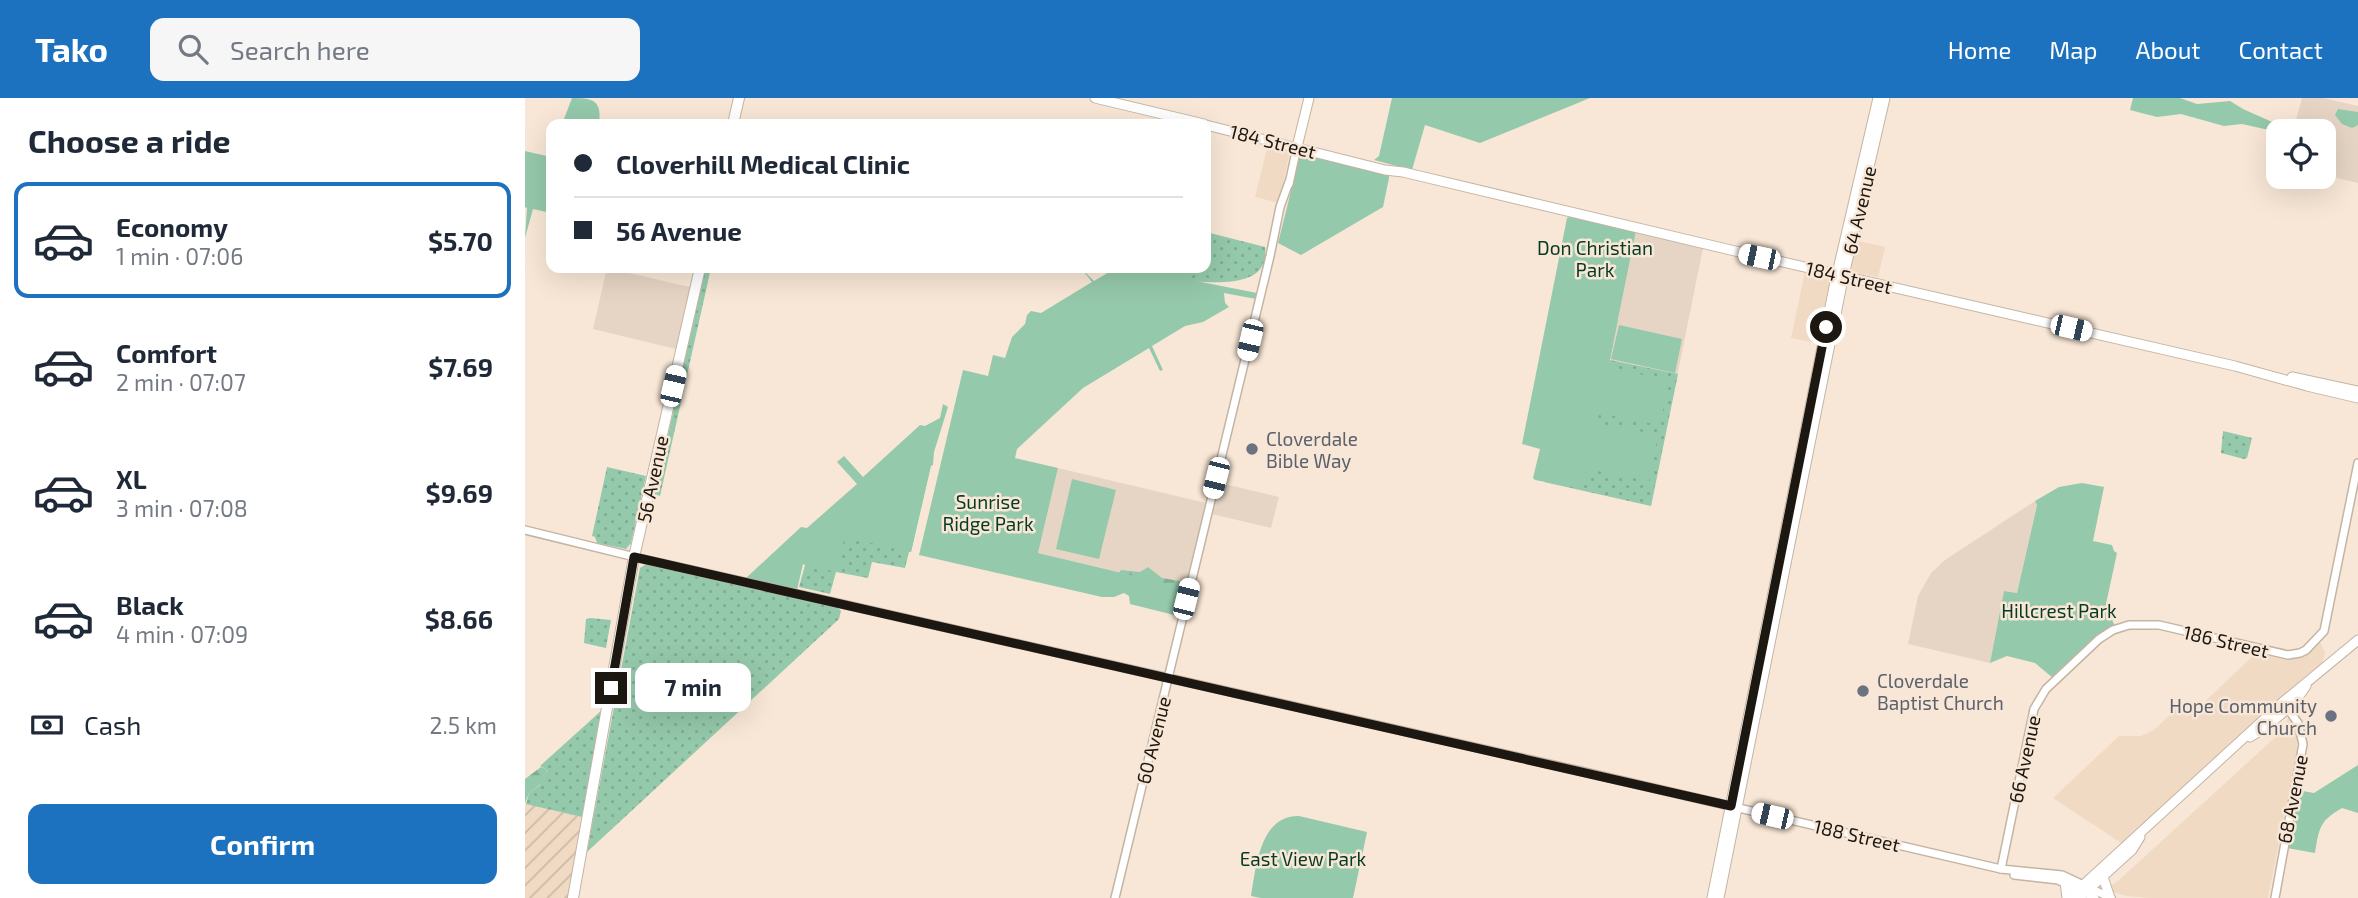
<!DOCTYPE html>
<meta charset="utf-8">
<style>
body{margin:0;font-family:"Exo 2",sans-serif;background:#f6f6f7;color:#1f2937;height:100vh;display:flex;flex-direction:column;font-size:26px;white-space:nowrap}
*{box-sizing:border-box;margin:0}
p{font-size:23px;color:#747a83}
.icon{flex:none;width:38px;height:38px;fill:none;stroke:currentColor;stroke-width:2;stroke-linecap:round;stroke-linejoin:round}
.map{position:relative;flex:1;overflow:hidden}
.side{display:flex;flex-direction:column;background:#fff;width:525px}
.side>*{flex:none}
.hud{position:absolute;left:21px;top:21px;width:665px;height:154px;border-radius:14px;box-shadow:0 7px 28px #0002;display:grid;align-content:center;height:154px;padding:0 28px;background:#fff}
.fabs{position:absolute;left:1741px;top:21px;display:grid;gap:14px}
.fabs a{display:grid;place-items:center;width:70px;height:70px;border-radius:14px;background:#fff;box-shadow:0 7px 28px #0002;font-size:35px}
.end{position:absolute;width:32px;height:32px;margin:-16px;border:9px solid #1d1711;background:#fff;box-shadow:0 0 0 4px #fff}
.from{border-radius:50%}
.bubble{position:absolute;height:49px;border-radius:14px;background:#fff;box-shadow:0 7px 28px #0002;font-size:23px;font-weight:700;line-height:49px;text-align:center}
.car{position:absolute;width:21px;height:42px;margin:-21px -10px;border-radius:9px;box-shadow:0 0 5px 2px #0007;background:linear-gradient(#fff 24%,#345 0 40%,#fff 0 76%,#345 0 86%,#fff 0)}
.hud b{display:flex;align-items:center;gap:24px;height:66px;font-size:26px}
.hud b+b{border-top:2px solid #e0e1e3}
.hud i{width:18px;height:18px;background:#1f2937}
ul{padding:0;list-style:none}
li{display:flex;align-items:center;gap:21px;height:116px;margin:0 14px 10px;padding:0 14px;border:4px solid transparent;border-radius:14px}
li div{flex:1}
li b{display:block;font-size:26px}
li em{font-style:normal;font-weight:700}
li.selected{border-color:#1d72c0}
li>.icon{width:63px;height:63px;stroke-width:1.5}
h2{padding:0 28px;font-size:32px;line-height:84px}
.pay{display:flex;align-items:center;gap:18px;height:77px;padding:0 28px;font-size:26px}
.pay p{margin-inline-start:auto}
.button{display:flex;gap:14px;margin-top:auto;padding:14px 28px}
.button a{flex:1;height:80px;border-radius:14px;background:#1d72c0;color:#fff;font-size:28px;font-weight:700;line-height:80px;text-align:center}
header{display:flex;align-items:center;gap:42px;box-sizing:border-box;height:98px;padding:0 35px;background:#1d72c0;color:#fff}
header strong{font-size:33px}
nav{display:flex;gap:38px;margin-inline-start:auto;font-size:24px}
.search{width:490px;height:63px;background:#f6f6f7;display:flex;align-items:center;gap:18px;box-sizing:border-box;padding:0 24px;border-radius:14px;color:#747a83;font-size:26px}
main{display:flex;flex:1;min-height:0}
.map>svg:first-child{display:block}
.built{fill:#f0dac3}
.industrial{fill:url(#industrial-furrows)}
.education{fill:#e6d5c5}
.grass{fill:url(#grass-dots)}
.forest{fill:url(#forest-firs)}
.park{fill:#95c9ab}
.lines{fill:none;stroke-linecap:round;stroke-linejoin:round}
.minor-casing{stroke:#c4b4a3;stroke-width:10}
.major-casing{stroke:#c4b4a3;stroke-width:11}
.highway-casing{stroke:#c4b4a3;stroke-width:12}
.minor{stroke:#fff;stroke-width:7}
.major{stroke:#fff;stroke-width:9}
.highway{stroke:#fff;stroke-width:10}
.route{stroke:#1d1711;stroke-width:9}
.worship-dot{fill:#6b7280;stroke:#f8e7d6;stroke-width:2.5}
.labels{text-anchor:middle;dominant-baseline:central;stroke-width:5;stroke-linejoin:round;paint-order:stroke}
.street-label{font-size:19px;fill:#1d1711;stroke:#f8e7d6}
.park-label{font-size:19px;fill:#053a23;stroke:#f8e7d6}
.worship-label{font-size:19px;fill:#5b616d;stroke:#f8e7d6;text-anchor:start}
</style>
<header>
<strong>Tako</strong>
<div class="search"><svg class="icon" aria-label="search" viewBox="0 0 24 24"><circle cx="10" cy="10" r="6"/><path d="M15 15l6 6"/></svg>Search here</div>
<nav><a>Home</a><a>Map</a><a>About</a><a>Contact</a></nav>
</header>
<main>
<section class="side">
<h2>Choose a ride</h2>
<ul>
<li class="selected"><svg class="icon" aria-label="car" viewBox="0 0 24 24"><path d="M5 17H2v-5l4-1 3-4h7l3 4 3 1v5h-3M9 17h6M6 11h13"/><circle cx="7" cy="17" r="2"/><circle cx="17" cy="17" r="2"/></svg><div><b>Economy</b><p>1 min · 07:06</p></div><em>$5.70</em></li>
<li><svg class="icon" aria-label="car" viewBox="0 0 24 24"><path d="M5 17H2v-5l4-1 3-4h7l3 4 3 1v5h-3M9 17h6M6 11h13"/><circle cx="7" cy="17" r="2"/><circle cx="17" cy="17" r="2"/></svg><div><b>Comfort</b><p>2 min · 07:07</p></div><em>$7.69</em></li>
<li><svg class="icon" aria-label="car" viewBox="0 0 24 24"><path d="M5 17H2v-5l4-1 3-4h7l3 4 3 1v5h-3M9 17h6M6 11h13"/><circle cx="7" cy="17" r="2"/><circle cx="17" cy="17" r="2"/></svg><div><b>XL</b><p>3 min · 07:08</p></div><em>$9.69</em></li>
<li><svg class="icon" aria-label="car" viewBox="0 0 24 24"><path d="M5 17H2v-5l4-1 3-4h7l3 4 3 1v5h-3M9 17h6M6 11h13"/><circle cx="7" cy="17" r="2"/><circle cx="17" cy="17" r="2"/></svg><div><b>Black</b><p>4 min · 07:09</p></div><em>$8.66</em></li>
</ul>
<div class="pay"><svg class="icon" aria-label="cash" viewBox="0 0 24 24"><path d="M3 7h18v10H3z"/><circle cx="12" cy="12" r="2"/></svg>Cash<p>2.5 km</p></div>
<div class="button"><a>Confirm</a></div>
</section>
<div class="map">
<svg width="1833" height="800" viewBox="0 0 1833 800">
<defs>
<pattern id="industrial-furrows" width="10" height="10" patternUnits="userSpaceOnUse" patternTransform="scale(1.75)"><rect width="10" height="10" fill="#f0dac3"/><path d="M-1 1l2-2M0 10L10 0M9 11l2-2" fill="none" stroke="#cdbaa6"/></pattern>
<pattern id="grass-dots" width="8" height="8" patternUnits="userSpaceOnUse" patternTransform="scale(1.75)"><rect width="8" height="8" fill="#95c9ab"/><path d="M2 2h.1M6 6h.1" fill="none" stroke="#80ac92" stroke-width="1.8" stroke-linecap="round"/></pattern>
<pattern id="forest-firs" width="22" height="20" patternUnits="userSpaceOnUse" patternTransform="scale(1.75)"><rect width="22" height="20" fill="#95c9ab"/><path d="M5 1l3.5 6h-7zM16 11l3.5 6h-7z" fill="#80ac92"/></pattern>
</defs>
<rect width="100%" height="100%" fill="#f8e7d6"/>
<g class="built">
<polygon points="743,46 765,53 754,105 730,99"/>
<polygon points="1329,142 1360,149 1353,179 1328,174 1324,171"/>
<polygon points="1280,174 1299,177 1307,182 1296,246 1266,240"/>
<polygon points="1795,544 1800,554 1797,566 1749,606 1598,746 1528,700 1594,638 1616,638 1629,632 1660,603 1670,613 1733,553 1761,560 1783,554"/>
<polygon points="1764,619 1772,634 1772,653 1743,800 1626,800 1602,798 1587,794 1583,789 1593,783 1757,633"/>
</g>
<polygon class="industrial" points="0,705 57,719 43,800 0,800"/>
<g class="education">
<polygon points="1777,0 1798,0 1833,8 1833,85 1799,77 1799,33 1768,33"/>
<polygon points="1111,133 1178,150 1126,408 1058,391"/>
<polygon points="82,170 165,189 151,251 68,231"/>
<polygon points="533,370 681,405 660,490 513,455"/>
<polygon points="695,385 754,399 746,430 687,416"/>
<polygon points="1510,403 1512,406 1492,495 1479,493 1465,565 1383,546 1393,498 1406,475 1420,462"/>
</g>
<g class="grass">
<path d="M681,134L740,149C746,194 683,183 656,183L650,170H681Z"/>
<polygon points="180,170 186,170 135,398 130,396"/>
<polygon points="1093,221 1085,262 1153,276 1126,408 1019,384"/>
<polygon points="1698,333 1727,340 1722,360 1719,361 1696,355"/>
<polygon points="82,369 121,378 106,445 101,451 72,445 70,439 67,438"/>
<polygon points="404,375 386,454 384,454 380,470 347,464 343,480 311,474 305,496 274,489 280,467 278,466"/>
<polygon points="121,466 311,508 316,513 314,521 62,754 115,470"/>
<polygon points="65,520 86,522 81,550 59,545 61,521"/>
<polygon points="77,612 57,719 1,706 4,695 15,687 17,679 22,674 21,671 15,668"/>
</g>
<g class="forest">
<polygon points="623,469 637,480 654,483 660,486 652,517 594,475 596,472 615,474"/>
<polygon points="16,669 21,671 22,676 19,677 17,685 4,695 0,705 0,681"/>
</g>
<g class="park">
<path d="M47,0C68,0 77,2 74,26H37Z"/>
<polygon points="867,0 1065,0 955,45 900,27 887,72 849,62 854,58"/>
<polygon points="1608,0 1655,0 1672,6 1705,3 1718,11 1745,23 1764,27 1763,33 1753,34 1717,26 1699,28 1656,16 1632,19 1605,12"/>
<polygon points="1813,11 1833,14 1833,27 1827,30 1817,26 1810,17"/>
<polygon points="0,53 26,59 26,115 8,111 0,140 2,110 0,109"/>
<polygon points="777,56 864,75 864,80 858,109 776,157 753,145 774,61"/>
<polygon points="1046,118 1111,133 1083,270 1144,282 1135,327 1074,315 1072,325 1133,337 1124,383 1063,371 1058,391 1010,382 1008,380 1015,351 997,346 1042,120"/>
<polygon points="556,170 569,183 591,170 668,170 666,182 732,195 731,201 699,195 700,205 704,209 678,224 660,228 627,248 638,272 635,273 624,250 558,290 492,351 490,360 533,370 513,455 660,490 653,518 605,506 604,498 599,495 589,499 577,499 394,457 438,272 463,278 468,257 480,260 487,239 500,226 502,217 506,213 516,215 567,184"/>
<polygon points="1094,227 1157,241 1150,275 1086,261"/>
<polygon points="418,306 423,309 409,354 408,367 406,368 386,454 320,439 311,474 278,466 272,492 221,480 276,429 282,430 332,386 312,364 319,358 338,379 395,327 400,328 415,320"/>
<polygon points="547,381 591,392 574,461 531,451"/>
<polygon points="1557,385 1579,389 1568,443 1587,447 1589,453 1592,455 1581,506 1590,529 1528,580 1510,565 1482,558 1465,565 1479,493 1492,495 1512,407 1510,403 1534,389"/>
<path d="M1833,667V715L1817,710C1794,723 1794,731 1790,755L1762,750L1772,692L1789,695Z"/>
<path d="M774,718L842,734L828,800H736L726,798C731,769 735,717 774,718Z"/>
</g>
<g class="lines">
<g class="minor-casing">
<g id="minor">
<polyline points="764,86 772,49"/>
<polyline points="0,432 118,461 1055,673 1476,771 1537,777 1586,800"/>
<polyline points="1476,771 1509,611 1521,591 1574,541 1588,532 1604,527 1634,527 1763,557 1775,555 1781,552 1799,533 1833,365"/>
<polyline points="1489,777 1533,782 1570,800"/>
<polyline points="590,800 745,158 755,109 764,84"/>
<polyline points="1750,800 1778,646 1773,625 1760,607"/>
</g>
</g>
<g class="major-casing">
<g id="major">
<polyline points="570,0 679,26"/>
<polyline points="681,27 860,72 878,74 1210,153 1710,268 1782,288 1833,300"/>
<polyline points="772,49 784,0"/>
<polyline points="1767,279 1833,293"/>
<path d="M1725,639C1743,629 1770,606 1781,588"/>
<polyline points="1578,779 1585,800"/>
<polyline points="1540,784 1542,800"/>
<polyline points="1187,800 1310,184 1353,0"/>
<polyline points="1194,800 1317,186 1360,0"/>
<polyline points="1544,800 1758,604 1833,542"/>
<polyline points="1554,800 1607,752 1615,739"/>
</g>
</g>
<g class="highway-casing">
<g id="highway">
<polyline points="208,26 214,0"/>
<polyline points="48,800 109,459 175,170"/>
</g>
</g>
<use href="#minor" class="minor"/>
<use href="#major" class="major"/>
<use href="#highway" class="highway"/>
</g>
<g class="lines">
<polyline class="route" points="86,590 109,459 1206,708 1301,229"/>
</g>
<g class="worship-dot">
<circle cx="727" cy="351" r="7"/>
<circle cx="1338" cy="593" r="7"/>
<circle cx="1806" cy="618" r="7"/>
</g>
<g class="labels">
<g class="street-label">
<text transform="translate(748 43) rotate(14)">184 Street</text>
<text transform="translate(1334 112) rotate(-77)">64 Avenue</text>
<text transform="translate(1324 179) rotate(13)">184 Street</text>
<text transform="translate(127 381) rotate(-78)">56 Avenue</text>
<text transform="translate(1701 543) rotate(13)">186 Street</text>
<text transform="translate(628 642) rotate(-76)">60 Avenue</text>
<text transform="translate(1499 661) rotate(-78)">66 Avenue</text>
<text transform="translate(1767 701) rotate(-79)">68 Avenue</text>
<text transform="translate(1332 737) rotate(13)">188 Street</text>
</g>
<g class="park-label">
<text x="1070" y="149">Don Christian<tspan x="1070" dy="22">Park</tspan></text>
<text x="463" y="403">Sunrise<tspan x="463" dy="22">Ridge Park</tspan></text>
<text x="1534" y="512">Hillcrest Park</text>
<text x="778" y="760">East View Park</text>
</g>
<g class="worship-label">
<text x="741" y="340">Cloverdale<tspan x="741" dy="22">Bible Way</tspan></text>
<text x="1352" y="582">Cloverdale<tspan x="1352" dy="22">Baptist Church</tspan></text>
<text x="1792" y="607" text-anchor="end">Hope Community<tspan x="1792" dy="22">Church</tspan></text>
</g>
</g>
</svg>
<div class="fabs">
<a><svg class="icon" aria-label="locate" viewBox="0 0 24 24"><circle cx="12" cy="12" r="6"/><path d="M12 2v4M12 18v4M2 12h4M18 12h4"/></svg></a>
</div>
<i class="end from" style="left:1301px;top:229px"></i>
<i class="end" style="left:86px;top:590px"></i>
<div class="bubble" style="left:110px;top:565px;width:116px">7 min</div>
<i class="car" style="left:1234px;top:159px;rotate:282deg"></i>
<i class="car" style="left:1546px;top:230px;rotate:103deg"></i>
<i class="car" style="left:725px;top:242px;rotate:193deg"></i>
<i class="car" style="left:148px;top:288px;rotate:13deg"></i>
<i class="car" style="left:691px;top:380px;rotate:194deg"></i>
<i class="car" style="left:661px;top:501px;rotate:14deg"></i>
<i class="car" style="left:1247px;top:718px;rotate:283deg"></i>
<div class="hud">
<b><i class="from"></i>Cloverhill Medical Clinic</b>
<b><i></i>56 Avenue</b>
</div>
</div>
</main>
